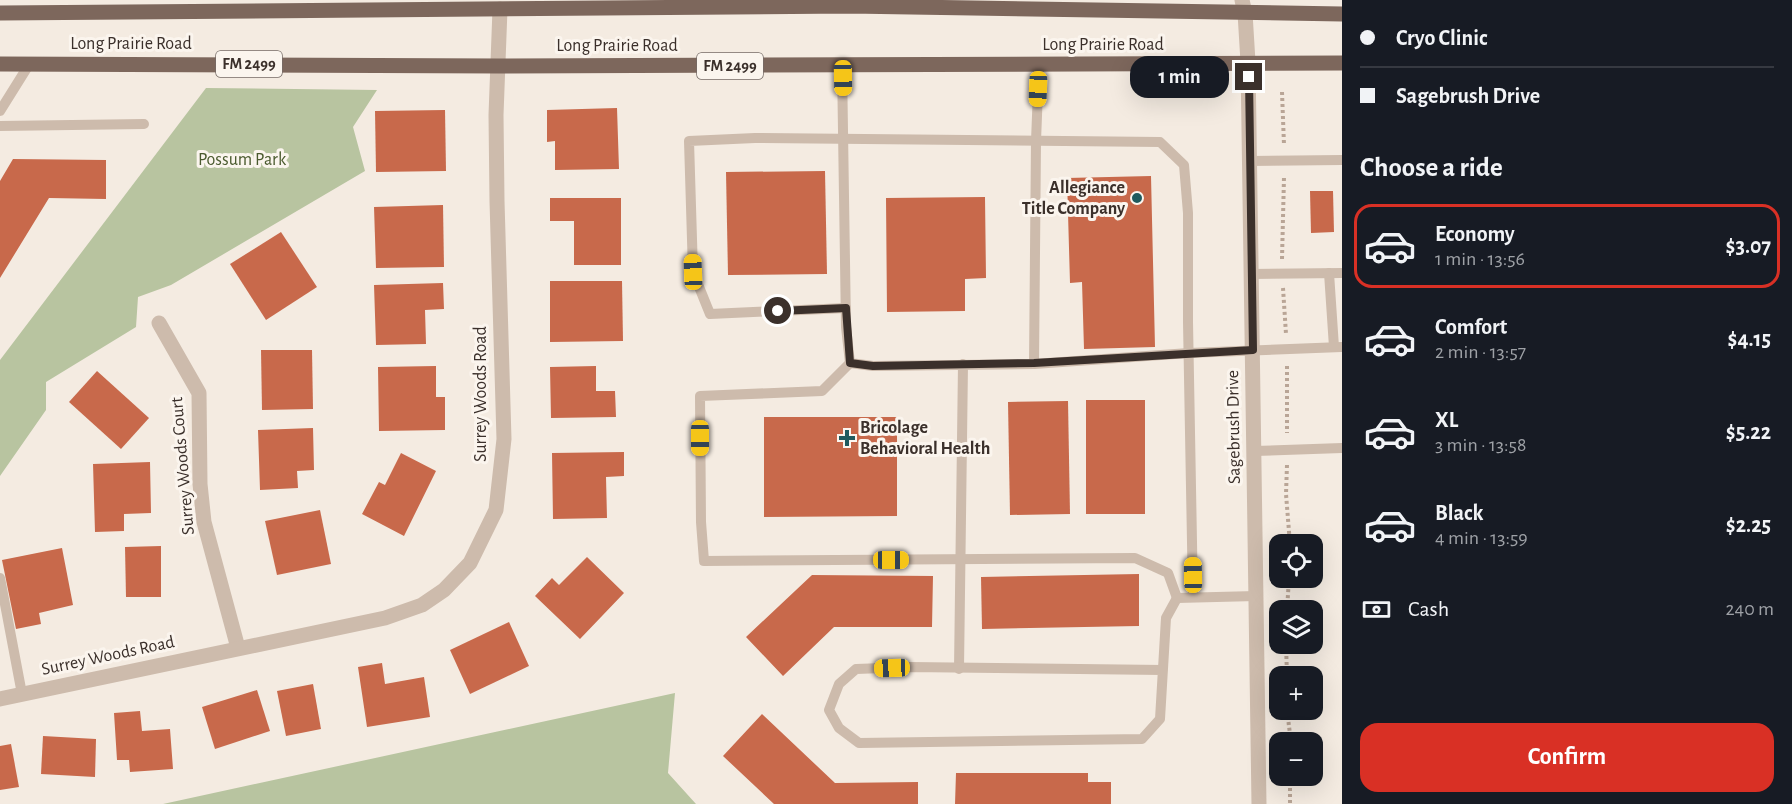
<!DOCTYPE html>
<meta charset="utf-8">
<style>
body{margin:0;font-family:"Alegreya Sans",sans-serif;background:#20242c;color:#f1f3f6;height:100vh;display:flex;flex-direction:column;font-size:22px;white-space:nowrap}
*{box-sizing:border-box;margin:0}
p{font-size:20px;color:#9ea1a6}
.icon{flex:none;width:33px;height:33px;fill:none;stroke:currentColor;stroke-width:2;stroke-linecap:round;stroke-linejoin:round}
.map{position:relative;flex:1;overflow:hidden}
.details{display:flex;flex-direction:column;background:#171b24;width:450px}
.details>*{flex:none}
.top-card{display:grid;align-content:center;height:132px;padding:0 18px;background:#171b24}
.controls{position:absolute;left:1269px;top:534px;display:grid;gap:12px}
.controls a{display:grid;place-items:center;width:54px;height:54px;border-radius:12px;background:#171b24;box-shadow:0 6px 24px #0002;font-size:30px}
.end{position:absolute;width:27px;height:27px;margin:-14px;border:8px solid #3b302b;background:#fff;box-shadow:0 0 0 3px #fff}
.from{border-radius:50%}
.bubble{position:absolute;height:42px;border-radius:18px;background:#171b24;box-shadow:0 6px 24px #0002;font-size:20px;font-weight:700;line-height:42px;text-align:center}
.car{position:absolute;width:18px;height:36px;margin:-18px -9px;border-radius:8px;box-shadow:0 0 4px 2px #0007;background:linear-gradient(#f5c518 24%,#345 0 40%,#f5c518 0 76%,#345 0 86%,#f5c518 0)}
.top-card b{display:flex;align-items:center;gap:21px;height:57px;font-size:22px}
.top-card b+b{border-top:2px solid #363941}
.top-card i{width:15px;height:15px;background:#f1f3f6}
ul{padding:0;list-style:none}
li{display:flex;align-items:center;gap:18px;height:84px;margin:0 12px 9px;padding:0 6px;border:3px solid transparent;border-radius:18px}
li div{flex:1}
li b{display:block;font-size:22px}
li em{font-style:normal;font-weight:700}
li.active{border-color:#d93025}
li>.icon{width:54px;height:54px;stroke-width:1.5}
h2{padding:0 18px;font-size:27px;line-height:72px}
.pay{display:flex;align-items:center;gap:15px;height:66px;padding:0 18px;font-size:22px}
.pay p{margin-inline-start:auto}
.primary-button{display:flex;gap:12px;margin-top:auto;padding:12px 18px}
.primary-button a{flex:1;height:69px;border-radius:18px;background:#d93025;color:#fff;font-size:24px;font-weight:700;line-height:69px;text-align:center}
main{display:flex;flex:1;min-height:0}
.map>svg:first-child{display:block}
.green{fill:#b8c4a0}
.building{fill:#c8694b}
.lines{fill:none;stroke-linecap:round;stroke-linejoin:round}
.path{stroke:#b9a596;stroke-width:4;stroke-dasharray:3 3;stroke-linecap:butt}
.service{stroke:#cdbbac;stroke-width:10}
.minor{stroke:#cdbbac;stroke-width:15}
.tertiary{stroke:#cdbbac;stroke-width:15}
.primary{stroke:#7d675c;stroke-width:15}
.route{stroke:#3b302b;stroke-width:8}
.poi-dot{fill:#1f5a5e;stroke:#fbf5ee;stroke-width:2}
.labels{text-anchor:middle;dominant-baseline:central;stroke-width:6;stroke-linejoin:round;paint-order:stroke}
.shield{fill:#fbf5ee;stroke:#756b66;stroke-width:1.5}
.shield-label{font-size:16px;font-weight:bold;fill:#3b302b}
.street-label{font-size:18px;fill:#3b302b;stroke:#fbf5ee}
.park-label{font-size:18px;fill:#4a5a2e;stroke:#fbf5ee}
.poi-label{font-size:18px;font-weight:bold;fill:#3b302b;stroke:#fbf5ee;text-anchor:end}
</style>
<main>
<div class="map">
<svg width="1342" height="804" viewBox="0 0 1342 804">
<rect width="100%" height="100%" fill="#f4ebe1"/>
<g class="green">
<polygon points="206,88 377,90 353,127 365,171 171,285 138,297 136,327 46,382 46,410 0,476 0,360"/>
<polygon points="675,693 668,773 696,804 163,804"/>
</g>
<g class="building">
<polygon points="617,108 619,169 555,170 555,141 547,142 547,110"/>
<polygon points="445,110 446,171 376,172 375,111"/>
<polygon points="13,159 106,160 106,199 49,198 0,278 0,181"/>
<polygon points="825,171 827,274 728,275 726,172"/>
<polygon points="1151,176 1155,347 1084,349 1082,282 1070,283 1067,178"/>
<polygon points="1310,191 1333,191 1334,232 1311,233"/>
<polygon points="985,197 986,278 965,279 965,311 887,312 886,198"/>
<polygon points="550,198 621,198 621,265 574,265 574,221 550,221"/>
<polygon points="443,205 444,267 376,268 374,207"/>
<polygon points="281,232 317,287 266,320 230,264"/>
<polygon points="550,281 622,281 623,341 550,342"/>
<polygon points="443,283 444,309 425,310 426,344 376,345 374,285"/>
<polygon points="261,350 312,350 313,409 262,410"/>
<polygon points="436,366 436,397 445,397 445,430 379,431 378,367"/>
<polygon points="596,366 596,391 615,391 616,417 551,418 550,367"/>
<polygon points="97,371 149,418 121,449 69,402"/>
<rect x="1086" y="400" width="59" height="114"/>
<polygon points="1068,401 1070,514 1010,515 1008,402"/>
<polygon points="764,417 897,417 897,516 764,517"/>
<polygon points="313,428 314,470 297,471 298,488 260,490 258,430"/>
<polygon points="624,452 624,476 606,477 607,518 553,519 552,453"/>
<polygon points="401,453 436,471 404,536 362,514 379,482 385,485"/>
<polygon points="150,462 151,513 124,514 124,531 95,532 93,464"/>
<polygon points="320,510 331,564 277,575 265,521"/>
<polygon points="161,546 161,597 126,597 125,547"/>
<polygon points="62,548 73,605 39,613 41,624 16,629 2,560"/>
<polygon points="587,557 624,593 580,639 535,596 552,578 559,585"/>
<polygon points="1139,574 1139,626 982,629 981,577"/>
<polygon points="812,575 933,576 932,627 834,627 783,676 746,637"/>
<polygon points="509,622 529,666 470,694 450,650"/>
<polygon points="382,663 385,684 424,677 430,717 367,727 358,667"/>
<polygon points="313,684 321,729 286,736 277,691"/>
<polygon points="257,690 270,731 215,749 202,707"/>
<polygon points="140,711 142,731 170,729 173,769 130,772 129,760 117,760 114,713"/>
<polygon points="762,714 835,783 918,782 918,804 774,804 723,756"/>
<polygon points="43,736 96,739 95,777 41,774"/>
<polygon points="11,744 19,787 0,790 0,746"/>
<polygon points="956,773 1088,773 1088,782 1111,782 1111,804 955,804"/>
</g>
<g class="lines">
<g class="path">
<polyline points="1282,92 1284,145"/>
<polyline points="1282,259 1284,177"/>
<polyline points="1283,288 1286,334"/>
<polyline points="1287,366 1287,433"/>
<polyline points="1287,465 1286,494 1290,544"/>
<polyline points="1287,610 1289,578"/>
<polyline points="1286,644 1287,676"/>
<polyline points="1287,710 1291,742"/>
<polyline points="1290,776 1290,804"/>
</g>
<g class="service">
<polyline points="842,65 846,327 850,363 873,366 1034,364 1189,353 1342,347"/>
<polyline points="0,111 30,63"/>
<polyline points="0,126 144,124"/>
<polyline points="1250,161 1342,160"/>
<polyline points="1329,273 1334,347"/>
<polyline points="1251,274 1342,273"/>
<polyline points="846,308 710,314 693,272 689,141 755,138 1160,142 1184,165 1188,213 1188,322 1193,597"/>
<polyline points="850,363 822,391 700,396 701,522 704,561 1135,558 1168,573 1177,598 1256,596"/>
<polyline points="1034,364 1036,141 1039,65"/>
<polyline points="1254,451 1342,448"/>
<polyline points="0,578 22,694"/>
<polyline points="959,669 963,364"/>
<polyline points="1163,670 910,667 856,669 839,684 829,710 839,728 859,743 1142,739 1160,719 1166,618 1177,598"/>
</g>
<g class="minor">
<polyline points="159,323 199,393 200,484 204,522 238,648"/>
<polyline points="0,699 385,618 422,605 444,590 470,563 496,510 504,439 497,201 496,115 500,9"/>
</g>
<polyline class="tertiary" points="1242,0 1245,13 1248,62 1259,804"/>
<g class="primary">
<polyline points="0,13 850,6 1342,14"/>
<polyline points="0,64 499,66 1342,63"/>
</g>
</g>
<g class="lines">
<polyline class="route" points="778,311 846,308 850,363 873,366 1034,363 1253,350 1249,77"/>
</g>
<g class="poi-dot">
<circle cx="1137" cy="198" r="6"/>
<path d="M844 429h6v6h6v6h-6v6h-6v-6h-6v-6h6z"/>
</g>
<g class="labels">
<g class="shield">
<rect x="216" y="51" width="66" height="26" rx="4.5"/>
<rect x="697" y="53" width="66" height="26" rx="4.5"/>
</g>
<g class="shield-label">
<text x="249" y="64">FM 2499</text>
<text x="730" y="66">FM 2499</text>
</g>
<g class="street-label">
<text x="131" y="44">Long Prairie Road</text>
<text x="1103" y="45">Long Prairie Road</text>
<text x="617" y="46">Long Prairie Road</text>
<text transform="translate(481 394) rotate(-90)">Surrey Woods Road</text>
<text transform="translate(1234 427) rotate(-91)">Sagebrush Drive</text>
<text transform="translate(183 466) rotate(-95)">Surrey Woods Court</text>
<text transform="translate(108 656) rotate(-12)">Surrey Woods Road</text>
</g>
<g class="park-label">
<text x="242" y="160">Possum Park</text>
</g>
<g class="poi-label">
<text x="1125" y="188">Allegiance<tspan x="1125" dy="21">Title Company</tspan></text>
<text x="860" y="428" text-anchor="start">Bricolage<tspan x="860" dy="21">Behavioral Health</tspan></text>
</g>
</g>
</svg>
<div class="controls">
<a><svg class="icon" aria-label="locate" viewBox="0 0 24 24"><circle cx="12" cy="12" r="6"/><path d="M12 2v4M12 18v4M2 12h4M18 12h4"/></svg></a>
<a><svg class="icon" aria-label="layers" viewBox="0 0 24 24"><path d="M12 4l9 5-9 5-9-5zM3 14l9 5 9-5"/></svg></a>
<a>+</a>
<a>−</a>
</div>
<i class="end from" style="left:778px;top:311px"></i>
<i class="end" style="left:1249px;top:77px"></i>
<div class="bubble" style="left:1130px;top:56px;width:99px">1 min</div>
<i class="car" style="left:843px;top:78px;rotate:179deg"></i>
<i class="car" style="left:1038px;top:89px;rotate:182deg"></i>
<i class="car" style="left:693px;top:272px;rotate:358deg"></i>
<i class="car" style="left:700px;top:438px;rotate:180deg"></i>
<i class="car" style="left:891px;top:560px;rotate:90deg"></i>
<i class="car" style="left:1193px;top:575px;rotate:359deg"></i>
<i class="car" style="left:892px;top:668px;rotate:268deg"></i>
</div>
<section class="details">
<div class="top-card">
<b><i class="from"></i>Cryo Clinic</b>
<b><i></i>Sagebrush Drive</b>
</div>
<h2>Choose a ride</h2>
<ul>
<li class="active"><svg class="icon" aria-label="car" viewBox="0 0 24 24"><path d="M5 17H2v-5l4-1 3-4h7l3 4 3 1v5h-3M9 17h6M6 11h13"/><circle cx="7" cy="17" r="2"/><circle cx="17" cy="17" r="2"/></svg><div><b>Economy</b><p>1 min · 13:56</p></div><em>$3.07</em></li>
<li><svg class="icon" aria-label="car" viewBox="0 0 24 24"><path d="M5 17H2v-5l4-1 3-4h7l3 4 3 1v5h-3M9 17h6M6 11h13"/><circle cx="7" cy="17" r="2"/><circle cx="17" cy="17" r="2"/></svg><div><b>Comfort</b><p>2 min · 13:57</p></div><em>$4.15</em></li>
<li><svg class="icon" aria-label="car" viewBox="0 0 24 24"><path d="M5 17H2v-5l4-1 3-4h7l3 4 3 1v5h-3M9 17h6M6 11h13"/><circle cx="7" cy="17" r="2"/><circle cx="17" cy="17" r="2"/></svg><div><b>XL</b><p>3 min · 13:58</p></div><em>$5.22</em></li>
<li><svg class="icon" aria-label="car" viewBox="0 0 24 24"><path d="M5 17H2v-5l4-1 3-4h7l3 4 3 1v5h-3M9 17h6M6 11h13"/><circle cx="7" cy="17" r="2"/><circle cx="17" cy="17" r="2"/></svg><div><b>Black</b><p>4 min · 13:59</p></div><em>$2.25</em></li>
</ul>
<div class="pay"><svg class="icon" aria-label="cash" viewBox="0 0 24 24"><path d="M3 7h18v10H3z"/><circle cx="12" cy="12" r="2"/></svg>Cash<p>240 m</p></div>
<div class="primary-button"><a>Confirm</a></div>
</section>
</main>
